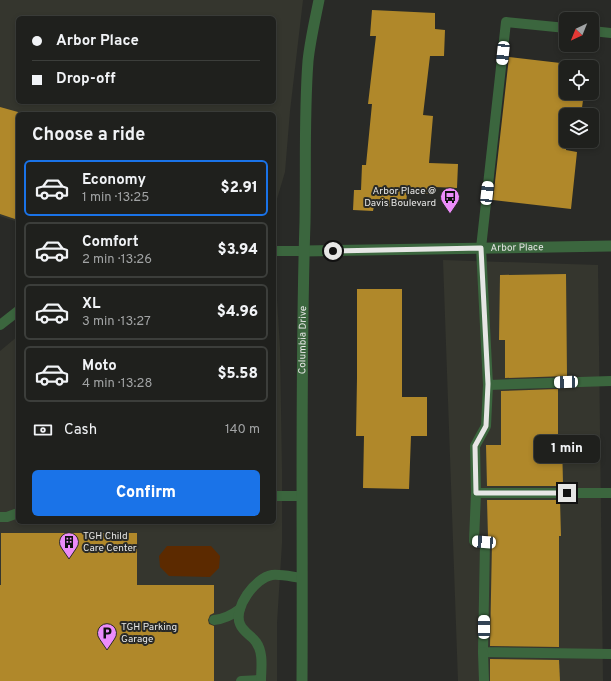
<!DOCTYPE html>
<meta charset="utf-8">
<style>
body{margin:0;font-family:Overpass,sans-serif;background:#2c2d2a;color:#f1f3f6;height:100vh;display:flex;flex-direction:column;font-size:15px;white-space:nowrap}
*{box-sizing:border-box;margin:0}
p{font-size:13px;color:#a1a3a4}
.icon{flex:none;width:22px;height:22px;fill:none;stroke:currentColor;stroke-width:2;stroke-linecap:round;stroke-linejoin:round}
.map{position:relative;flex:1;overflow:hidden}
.details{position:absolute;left:16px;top:112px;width:260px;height:412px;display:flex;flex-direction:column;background:#1f201d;border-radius:6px;box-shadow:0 2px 6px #0003,0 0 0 1px #3c3e3b}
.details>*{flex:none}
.top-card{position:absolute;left:16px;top:16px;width:260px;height:88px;border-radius:6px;box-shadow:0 2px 6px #0003,0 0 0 1px #3c3e3b;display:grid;align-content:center;height:88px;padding:0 16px;background:#1f201d}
.needle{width:26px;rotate:223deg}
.controls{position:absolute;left:559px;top:12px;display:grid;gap:8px}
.controls a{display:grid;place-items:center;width:40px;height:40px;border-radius:6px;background:#1f201d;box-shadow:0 2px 6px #0003,0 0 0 1px #3c3e3b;font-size:20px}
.end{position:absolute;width:18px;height:18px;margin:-9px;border:5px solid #e6e6e5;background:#111;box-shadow:0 0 0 2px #111}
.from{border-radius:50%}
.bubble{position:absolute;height:28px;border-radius:6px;background:#1f201d;box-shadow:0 2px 6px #0003,0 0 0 1px #3c3e3b;font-size:13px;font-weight:800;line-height:28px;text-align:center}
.car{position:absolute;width:12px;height:24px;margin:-12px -6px;border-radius:5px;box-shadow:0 0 3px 1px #0007;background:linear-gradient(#fff 24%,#345 0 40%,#fff 0 76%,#345 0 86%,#fff 0)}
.top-card b{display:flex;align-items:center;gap:14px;height:38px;font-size:15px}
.top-card b+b{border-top:1px solid #3c3e3b}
.top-card i{width:10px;height:10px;background:#f1f3f6}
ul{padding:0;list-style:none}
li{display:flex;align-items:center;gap:12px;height:56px;margin:0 8px 6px;padding:0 8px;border:2px solid #3c3e3b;border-radius:6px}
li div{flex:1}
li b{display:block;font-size:15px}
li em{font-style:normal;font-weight:800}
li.on{border-color:#1a73e8}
li>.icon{width:36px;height:36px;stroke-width:1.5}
h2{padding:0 16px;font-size:18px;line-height:48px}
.pay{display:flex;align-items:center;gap:10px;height:44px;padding:0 16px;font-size:15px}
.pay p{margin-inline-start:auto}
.cta{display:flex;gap:8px;margin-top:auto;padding:8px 16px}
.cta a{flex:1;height:46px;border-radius:6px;background:#1a73e8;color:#fff;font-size:16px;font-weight:800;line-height:46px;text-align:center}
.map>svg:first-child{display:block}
.built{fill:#35362e;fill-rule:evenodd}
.green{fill:#5c2a00}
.building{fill:#b0882a}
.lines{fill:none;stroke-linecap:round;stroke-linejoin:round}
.service{stroke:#3b663e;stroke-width:10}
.minor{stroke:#3b663e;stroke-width:11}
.route{stroke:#e6e6e5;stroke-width:5}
.labels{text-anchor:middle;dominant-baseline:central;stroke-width:4;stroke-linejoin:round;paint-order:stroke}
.poi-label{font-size:10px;fill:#e6e6e5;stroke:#292a27;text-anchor:start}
.street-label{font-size:10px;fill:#e6e6e5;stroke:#292a27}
</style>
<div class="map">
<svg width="611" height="681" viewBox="0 0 611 681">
<rect width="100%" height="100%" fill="#292a27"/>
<g class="built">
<path d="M0,0H303L290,111L285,172L274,209V114H18V222L0,216ZM18,18H274V102H18Z"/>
<polygon points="443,260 598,265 603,681 458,681"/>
<polygon points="274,295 277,300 280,348 282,469 282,543 277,623 277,681 0,681 0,351 18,336 18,522 274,522"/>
</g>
<polygon class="green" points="167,546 211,546 220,556 219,568 210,577 169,576 160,567 159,556"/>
<g class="building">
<polygon points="372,10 435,13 435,29 445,30 444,56 430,56 423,115 433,116 429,163 458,164 457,188 435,187 434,194 407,193 406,207 374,206 373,211 353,210 354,190 361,190 362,165 366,165 372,104 368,104 376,36 370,36"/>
<polygon points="509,57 586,66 586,67 566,67 566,93 584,93 581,115 566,115 566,150 577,152 571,209 493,200"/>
<polygon points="0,107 18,112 18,220 0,214"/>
<polygon points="566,274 567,376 505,378 505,340 499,340 500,275"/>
<polygon points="357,289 402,289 402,397 427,397 427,436 411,436 409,489 363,488 364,436 356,436 357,378"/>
<polygon points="558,389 558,443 562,443 563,483 560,483 560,486 487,486 486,445 501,445 501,391"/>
<polygon points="487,500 560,500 561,536 559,536 559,647 490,646 492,542 491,539 488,537"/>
<polygon points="1,533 137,533 137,585 214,585 214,613 210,615 208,620 209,624 214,626 214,681 0,681 0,585 1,585"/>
<polygon points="490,659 559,660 560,681 490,681"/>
</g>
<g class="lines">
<g class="service">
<polyline points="566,28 506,22 481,248 488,385 611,381"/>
<polyline points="592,31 611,33"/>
<polyline points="274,251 303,251"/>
<polyline points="0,325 18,311"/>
<polyline points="488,385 486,426 475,446 476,493 611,493"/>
<polyline points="476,493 474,541 485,542 483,652 611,654"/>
<polyline points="274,496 302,496"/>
<polyline points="0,517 7,517 18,513"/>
<path d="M214,620C225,619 232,615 240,609"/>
<polyline points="483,652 484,681"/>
<polyline points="241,681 261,680"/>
<path d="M261,681C261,669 264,653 256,642C252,636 243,632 240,624C233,608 255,578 272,575C281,574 293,577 302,578"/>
</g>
<g class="minor">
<path id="s1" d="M303,251L611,246"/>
<path id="s2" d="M302,681C303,528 300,375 305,222C306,168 304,114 308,61C310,41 315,20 319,0"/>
</g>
</g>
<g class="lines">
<polyline class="route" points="333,251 481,248 488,384 486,426 475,446 476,493 567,493"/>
</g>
<defs>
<g id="bus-pin" transform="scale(1)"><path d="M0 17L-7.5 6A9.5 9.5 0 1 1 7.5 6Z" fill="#ec8cfa" stroke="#292a27"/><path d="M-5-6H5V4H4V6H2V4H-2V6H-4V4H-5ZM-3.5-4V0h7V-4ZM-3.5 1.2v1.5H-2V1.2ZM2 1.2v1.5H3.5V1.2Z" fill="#111"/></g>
<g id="building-pin" transform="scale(1)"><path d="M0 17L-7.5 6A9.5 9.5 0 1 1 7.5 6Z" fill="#ec8cfa" stroke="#292a27"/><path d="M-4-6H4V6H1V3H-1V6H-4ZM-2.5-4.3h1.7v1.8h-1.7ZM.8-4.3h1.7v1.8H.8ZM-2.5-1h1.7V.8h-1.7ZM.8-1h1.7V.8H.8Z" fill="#111"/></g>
<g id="parking-pin" transform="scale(1)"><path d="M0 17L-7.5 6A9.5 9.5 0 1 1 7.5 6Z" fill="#ec8cfa" stroke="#292a27"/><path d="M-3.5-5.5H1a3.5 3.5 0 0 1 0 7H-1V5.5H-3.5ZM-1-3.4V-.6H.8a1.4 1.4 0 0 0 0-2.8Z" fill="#111"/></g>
</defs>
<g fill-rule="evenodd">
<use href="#bus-pin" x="450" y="197"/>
<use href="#building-pin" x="69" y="542"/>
<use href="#parking-pin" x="107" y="633"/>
</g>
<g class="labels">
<g class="poi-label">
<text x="436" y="191" text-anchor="end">Arbor Place @<tspan x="436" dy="12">Davis Boulevard</tspan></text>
<text x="83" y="536">TGH Child<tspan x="83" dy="12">Care Center</tspan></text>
<text x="121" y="627">TGH Parking<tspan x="121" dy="12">Garage</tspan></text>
</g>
<g class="street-label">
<text stroke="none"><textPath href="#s1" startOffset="214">Arbor Place</textPath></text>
<text stroke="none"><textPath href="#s2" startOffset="341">Columbia Drive</textPath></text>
</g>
</g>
</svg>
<div class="controls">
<a><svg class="needle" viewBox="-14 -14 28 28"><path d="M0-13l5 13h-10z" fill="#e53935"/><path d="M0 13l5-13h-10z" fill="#a1a3a4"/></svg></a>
<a><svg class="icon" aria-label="locate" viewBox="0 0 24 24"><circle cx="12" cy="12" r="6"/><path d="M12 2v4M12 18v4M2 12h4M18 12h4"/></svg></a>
<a><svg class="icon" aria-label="layers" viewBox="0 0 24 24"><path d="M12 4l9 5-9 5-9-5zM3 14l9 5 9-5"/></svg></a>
</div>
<i class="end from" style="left:333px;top:251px"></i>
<i class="end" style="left:567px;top:493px"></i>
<div class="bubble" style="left:534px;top:435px;width:66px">1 min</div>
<i class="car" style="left:503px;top:53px;rotate:186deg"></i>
<i class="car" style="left:487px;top:193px;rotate:6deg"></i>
<i class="car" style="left:566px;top:382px;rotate:268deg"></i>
<i class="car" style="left:484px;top:542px;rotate:274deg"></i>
<i class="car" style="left:484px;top:627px;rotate:0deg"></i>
<div class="top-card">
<b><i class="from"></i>Arbor Place</b>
<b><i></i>Drop-off</b>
</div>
<section class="details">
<h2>Choose a ride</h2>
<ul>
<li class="on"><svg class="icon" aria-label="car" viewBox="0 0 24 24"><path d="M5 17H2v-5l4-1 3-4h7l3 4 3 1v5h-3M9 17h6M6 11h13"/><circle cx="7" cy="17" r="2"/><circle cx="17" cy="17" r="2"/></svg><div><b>Economy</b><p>1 min · 13:25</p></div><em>$2.91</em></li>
<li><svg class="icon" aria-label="car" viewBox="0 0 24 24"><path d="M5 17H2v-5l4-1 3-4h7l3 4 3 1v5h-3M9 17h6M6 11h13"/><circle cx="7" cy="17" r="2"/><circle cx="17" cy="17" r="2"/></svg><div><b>Comfort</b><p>2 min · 13:26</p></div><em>$3.94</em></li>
<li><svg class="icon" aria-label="car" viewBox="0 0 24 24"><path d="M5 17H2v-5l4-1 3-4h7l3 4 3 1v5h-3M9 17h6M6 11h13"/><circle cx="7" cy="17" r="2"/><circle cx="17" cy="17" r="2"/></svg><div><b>XL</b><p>3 min · 13:27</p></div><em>$4.96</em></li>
<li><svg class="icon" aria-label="car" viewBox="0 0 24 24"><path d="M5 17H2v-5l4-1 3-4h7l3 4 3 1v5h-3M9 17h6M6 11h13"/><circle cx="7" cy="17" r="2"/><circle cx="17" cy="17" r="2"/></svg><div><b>Moto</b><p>4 min · 13:28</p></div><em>$5.58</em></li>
</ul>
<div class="pay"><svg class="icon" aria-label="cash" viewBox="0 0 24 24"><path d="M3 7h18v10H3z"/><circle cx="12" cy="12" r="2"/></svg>Cash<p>140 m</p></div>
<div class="cta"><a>Confirm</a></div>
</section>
</div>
